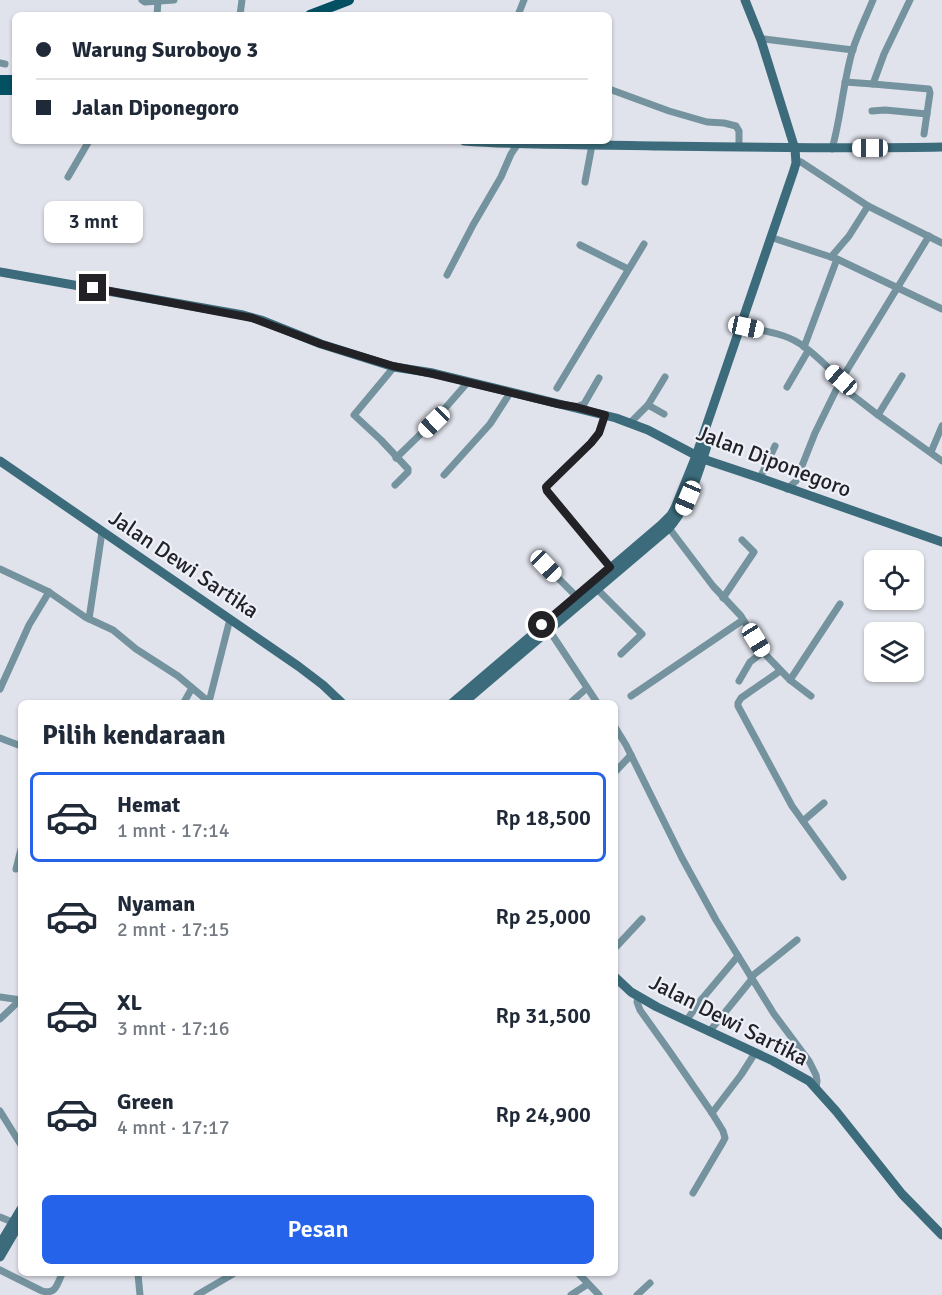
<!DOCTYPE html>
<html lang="id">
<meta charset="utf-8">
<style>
body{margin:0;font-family:Signika,sans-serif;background:#f6f6f7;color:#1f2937;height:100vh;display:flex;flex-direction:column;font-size:22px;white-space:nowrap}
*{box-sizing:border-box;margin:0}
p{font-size:20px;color:#747a83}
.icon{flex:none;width:33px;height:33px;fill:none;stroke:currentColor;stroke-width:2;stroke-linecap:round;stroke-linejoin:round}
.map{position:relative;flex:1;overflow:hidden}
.side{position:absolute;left:18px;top:700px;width:600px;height:576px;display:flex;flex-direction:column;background:#fff;border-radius:9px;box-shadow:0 2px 4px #0004}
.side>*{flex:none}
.hud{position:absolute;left:12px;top:12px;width:600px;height:132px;border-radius:9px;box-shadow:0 2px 4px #0004;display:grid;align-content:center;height:132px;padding:0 24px;background:#fff}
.controls{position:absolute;left:864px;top:550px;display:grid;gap:12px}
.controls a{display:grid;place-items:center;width:60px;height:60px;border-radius:9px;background:#fff;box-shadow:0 2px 4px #0004;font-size:30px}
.end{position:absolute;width:27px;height:27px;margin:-14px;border:8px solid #222226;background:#fff;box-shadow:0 0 0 3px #fff}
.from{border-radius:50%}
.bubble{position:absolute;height:42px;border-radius:9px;background:#fff;box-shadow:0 2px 4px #0004;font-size:20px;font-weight:600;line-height:42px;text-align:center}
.car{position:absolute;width:18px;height:36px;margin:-18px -9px;border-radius:8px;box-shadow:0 0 4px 2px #0007;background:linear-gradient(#fff 24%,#345 0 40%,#fff 0 76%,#345 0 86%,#fff 0)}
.hud b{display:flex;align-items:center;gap:21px;height:57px;font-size:22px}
.hud b+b{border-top:2px solid #e0e1e3}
.hud i{width:15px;height:15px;background:#1f2937}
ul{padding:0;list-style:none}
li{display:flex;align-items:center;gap:18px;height:90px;margin:0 12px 9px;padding:0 12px;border:3px solid transparent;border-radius:9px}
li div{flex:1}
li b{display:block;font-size:22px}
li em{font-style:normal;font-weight:600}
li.active{border-color:#2563eb}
li>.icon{width:54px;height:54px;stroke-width:1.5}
h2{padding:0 24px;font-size:27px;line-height:72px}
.cta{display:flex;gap:12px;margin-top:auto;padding:12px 24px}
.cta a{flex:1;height:69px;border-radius:9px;background:#2563eb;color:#fff;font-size:24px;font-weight:600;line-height:69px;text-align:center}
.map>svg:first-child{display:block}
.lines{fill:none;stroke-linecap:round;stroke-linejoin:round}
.street{stroke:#74939e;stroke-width:7}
.secondary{stroke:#3c6c7c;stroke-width:9}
.primary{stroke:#045063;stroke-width:10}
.route{stroke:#222226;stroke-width:8}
.labels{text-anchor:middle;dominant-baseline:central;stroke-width:4.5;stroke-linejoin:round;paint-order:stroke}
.street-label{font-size:22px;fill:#222226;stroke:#eef0f9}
</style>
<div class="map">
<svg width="942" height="1295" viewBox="0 0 942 1295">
<rect width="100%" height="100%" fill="#e1e3ec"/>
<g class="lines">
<g class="street">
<polyline points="142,0 145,2 174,0"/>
<polyline points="157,15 158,1"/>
<polyline points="240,15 242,0"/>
<polyline points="518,15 524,0"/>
<polyline points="764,39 853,50"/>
<polyline points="0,63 5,64"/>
<polyline points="845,82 873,84 884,54 910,0"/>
<polyline points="873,84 929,89 930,93 924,134"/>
<polyline points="609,89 669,111 707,122 724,123 736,126 739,131 739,147"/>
<polyline points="872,111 885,110 927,114"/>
<path d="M832,149C841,117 843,84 852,52C857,35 866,17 873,0"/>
<polyline points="801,162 868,206 942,243"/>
<polyline points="68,177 89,141"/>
<polyline points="585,182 592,145"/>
<polyline points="776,239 837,259 942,309"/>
<polyline points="580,245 628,269"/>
<polyline points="831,257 849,236 868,206"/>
<polyline points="447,275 473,225 501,177 511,154 517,145"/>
<path d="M746,327C763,331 782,333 797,342C813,351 827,367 841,380"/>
<polyline points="804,347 837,259"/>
<polyline points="394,367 354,415 381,440 408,469 408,472 395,485"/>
<polyline points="838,384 878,415 942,461"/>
<polyline points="787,387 808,351"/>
<polyline points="557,388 644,244"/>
<polyline points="648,405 664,414"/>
<polyline points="576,407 584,404 599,378"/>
<polyline points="605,415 599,433 591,443 547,485 546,489 614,571"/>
<polyline points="878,415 902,376"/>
<polyline points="630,423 648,405 665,377"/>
<polyline points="931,452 942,426"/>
<polyline points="396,458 433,422 468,382"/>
<polyline points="444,475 490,424 510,393"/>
<polyline points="760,478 775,446"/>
<polyline points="787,489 796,481 815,433 841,380 929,236"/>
<polyline points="669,528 713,586 741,616 763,652 790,680 811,696"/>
<polyline points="543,554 542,560 546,566 576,596"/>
<polyline points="0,569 49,592"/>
<polyline points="597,589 642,634 621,654"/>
<polyline points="723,598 754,552 742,540"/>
<polyline points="89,619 102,532"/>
<polyline points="549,630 598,704"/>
<polyline points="780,671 741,698 738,703 738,706 792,806 843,877"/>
<polyline points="790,680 840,604"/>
<polyline points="739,681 750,662 763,652"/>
<polyline points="0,689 29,625 49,592 85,617 113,630 136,649 178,676 209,702 230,619"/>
<polyline points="631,696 743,620"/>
<polyline points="183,704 192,688"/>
<polyline points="569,704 587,688"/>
<polyline points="615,727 626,745 682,858 716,920 774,1014 809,1061 816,1075 817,1081 816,1088"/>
<polyline points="0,738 21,746"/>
<polyline points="615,772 631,755"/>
<polyline points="803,821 824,803"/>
<polyline points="16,869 21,849"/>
<polyline points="615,948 642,919"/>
<polyline points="751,977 797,940"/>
<polyline points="0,997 21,1000"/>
<polyline points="638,997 637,1002 640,1010 670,1052 712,1113 723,1131 725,1138 723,1142 693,1193"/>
<polyline points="0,1019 20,1000"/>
<polyline points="686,1021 701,1000 738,956"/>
<polyline points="709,1032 752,979"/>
<polyline points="0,1111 21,1145"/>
<polyline points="712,1113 741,1075 755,1053"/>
<polyline points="0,1217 17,1224"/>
<path d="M0,1270L42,1291C56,1295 57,1284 62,1274"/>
<polyline points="138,1274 140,1295"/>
<polyline points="579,1274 599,1295"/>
<polyline points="197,1295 233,1274"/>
<polyline points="571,1295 588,1284"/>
<polyline points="637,1295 650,1283"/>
</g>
<g class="secondary">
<path d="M464,141C529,146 594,144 660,146C754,147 848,149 942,147"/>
<polyline points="0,272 243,315 261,320 321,344 394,367 433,373 616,418 648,430 703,459 760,478 942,542"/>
<polyline points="0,461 298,666 323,685 343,704"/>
<polyline points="451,704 661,525 671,515 675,508 696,456 794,170 796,163 795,149 761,40 745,0"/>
<path d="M462,704L669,528C691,503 700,468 710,436"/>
<polyline points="615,977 631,992 657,1007 773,1061 809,1081 836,1111 902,1194 942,1235"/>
<polyline points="0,1244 21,1209"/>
<polyline points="0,1257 21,1221"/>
</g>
<g class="primary">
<polyline points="310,15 349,0"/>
<polyline points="0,80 15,80"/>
<polyline points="0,90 15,90"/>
</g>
</g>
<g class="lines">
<polyline class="route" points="93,288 252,318 321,344 393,366 433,374 558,404 576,407 605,415 599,433 591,443 546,487 547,491 610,567 542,625"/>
</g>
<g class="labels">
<g class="street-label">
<text transform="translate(774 461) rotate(21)">Jalan Diponegoro</text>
<text transform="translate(184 564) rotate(34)">Jalan Dewi Sartika</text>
<text transform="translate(729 1020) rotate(27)">Jalan Dewi Sartika</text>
</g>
</g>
</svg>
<div class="controls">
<a><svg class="icon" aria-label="locate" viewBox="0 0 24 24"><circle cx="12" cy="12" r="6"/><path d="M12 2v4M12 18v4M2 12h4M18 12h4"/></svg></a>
<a><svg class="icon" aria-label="layers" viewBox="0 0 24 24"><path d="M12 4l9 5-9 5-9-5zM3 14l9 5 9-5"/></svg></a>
</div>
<i class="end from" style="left:542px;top:625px"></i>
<i class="end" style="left:93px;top:288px"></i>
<div class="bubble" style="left:44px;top:201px;width:99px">3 mnt</div>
<i class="car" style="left:870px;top:148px;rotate:270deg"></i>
<i class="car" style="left:746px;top:327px;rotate:102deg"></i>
<i class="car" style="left:841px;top:380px;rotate:311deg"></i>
<i class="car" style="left:434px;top:422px;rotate:226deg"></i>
<i class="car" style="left:688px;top:498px;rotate:203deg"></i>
<i class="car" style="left:546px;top:566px;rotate:136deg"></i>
<i class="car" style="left:756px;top:640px;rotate:148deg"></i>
<div class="hud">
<b><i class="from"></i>Warung Suroboyo 3</b>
<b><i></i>Jalan Diponegoro</b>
</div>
<section class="side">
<h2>Pilih kendaraan</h2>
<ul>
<li class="active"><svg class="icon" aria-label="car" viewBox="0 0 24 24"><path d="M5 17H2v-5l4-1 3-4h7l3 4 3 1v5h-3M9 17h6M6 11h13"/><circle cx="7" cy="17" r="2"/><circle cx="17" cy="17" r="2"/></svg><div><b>Hemat</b><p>1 mnt · 17:14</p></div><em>Rp 18,500</em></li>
<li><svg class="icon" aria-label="car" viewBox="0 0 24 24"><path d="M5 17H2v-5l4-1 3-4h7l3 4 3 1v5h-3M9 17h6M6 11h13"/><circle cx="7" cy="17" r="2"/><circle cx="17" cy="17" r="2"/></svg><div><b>Nyaman</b><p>2 mnt · 17:15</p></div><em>Rp 25,000</em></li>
<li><svg class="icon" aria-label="car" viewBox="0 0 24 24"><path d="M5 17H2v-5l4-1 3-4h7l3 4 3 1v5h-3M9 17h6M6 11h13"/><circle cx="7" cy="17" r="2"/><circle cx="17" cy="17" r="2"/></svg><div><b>XL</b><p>3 mnt · 17:16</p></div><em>Rp 31,500</em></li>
<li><svg class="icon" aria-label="car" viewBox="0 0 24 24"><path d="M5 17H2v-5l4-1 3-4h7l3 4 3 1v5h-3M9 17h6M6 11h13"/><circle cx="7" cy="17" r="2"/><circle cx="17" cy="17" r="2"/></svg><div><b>Green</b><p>4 mnt · 17:17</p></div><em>Rp 24,900</em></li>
</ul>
<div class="cta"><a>Pesan</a></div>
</section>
</div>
